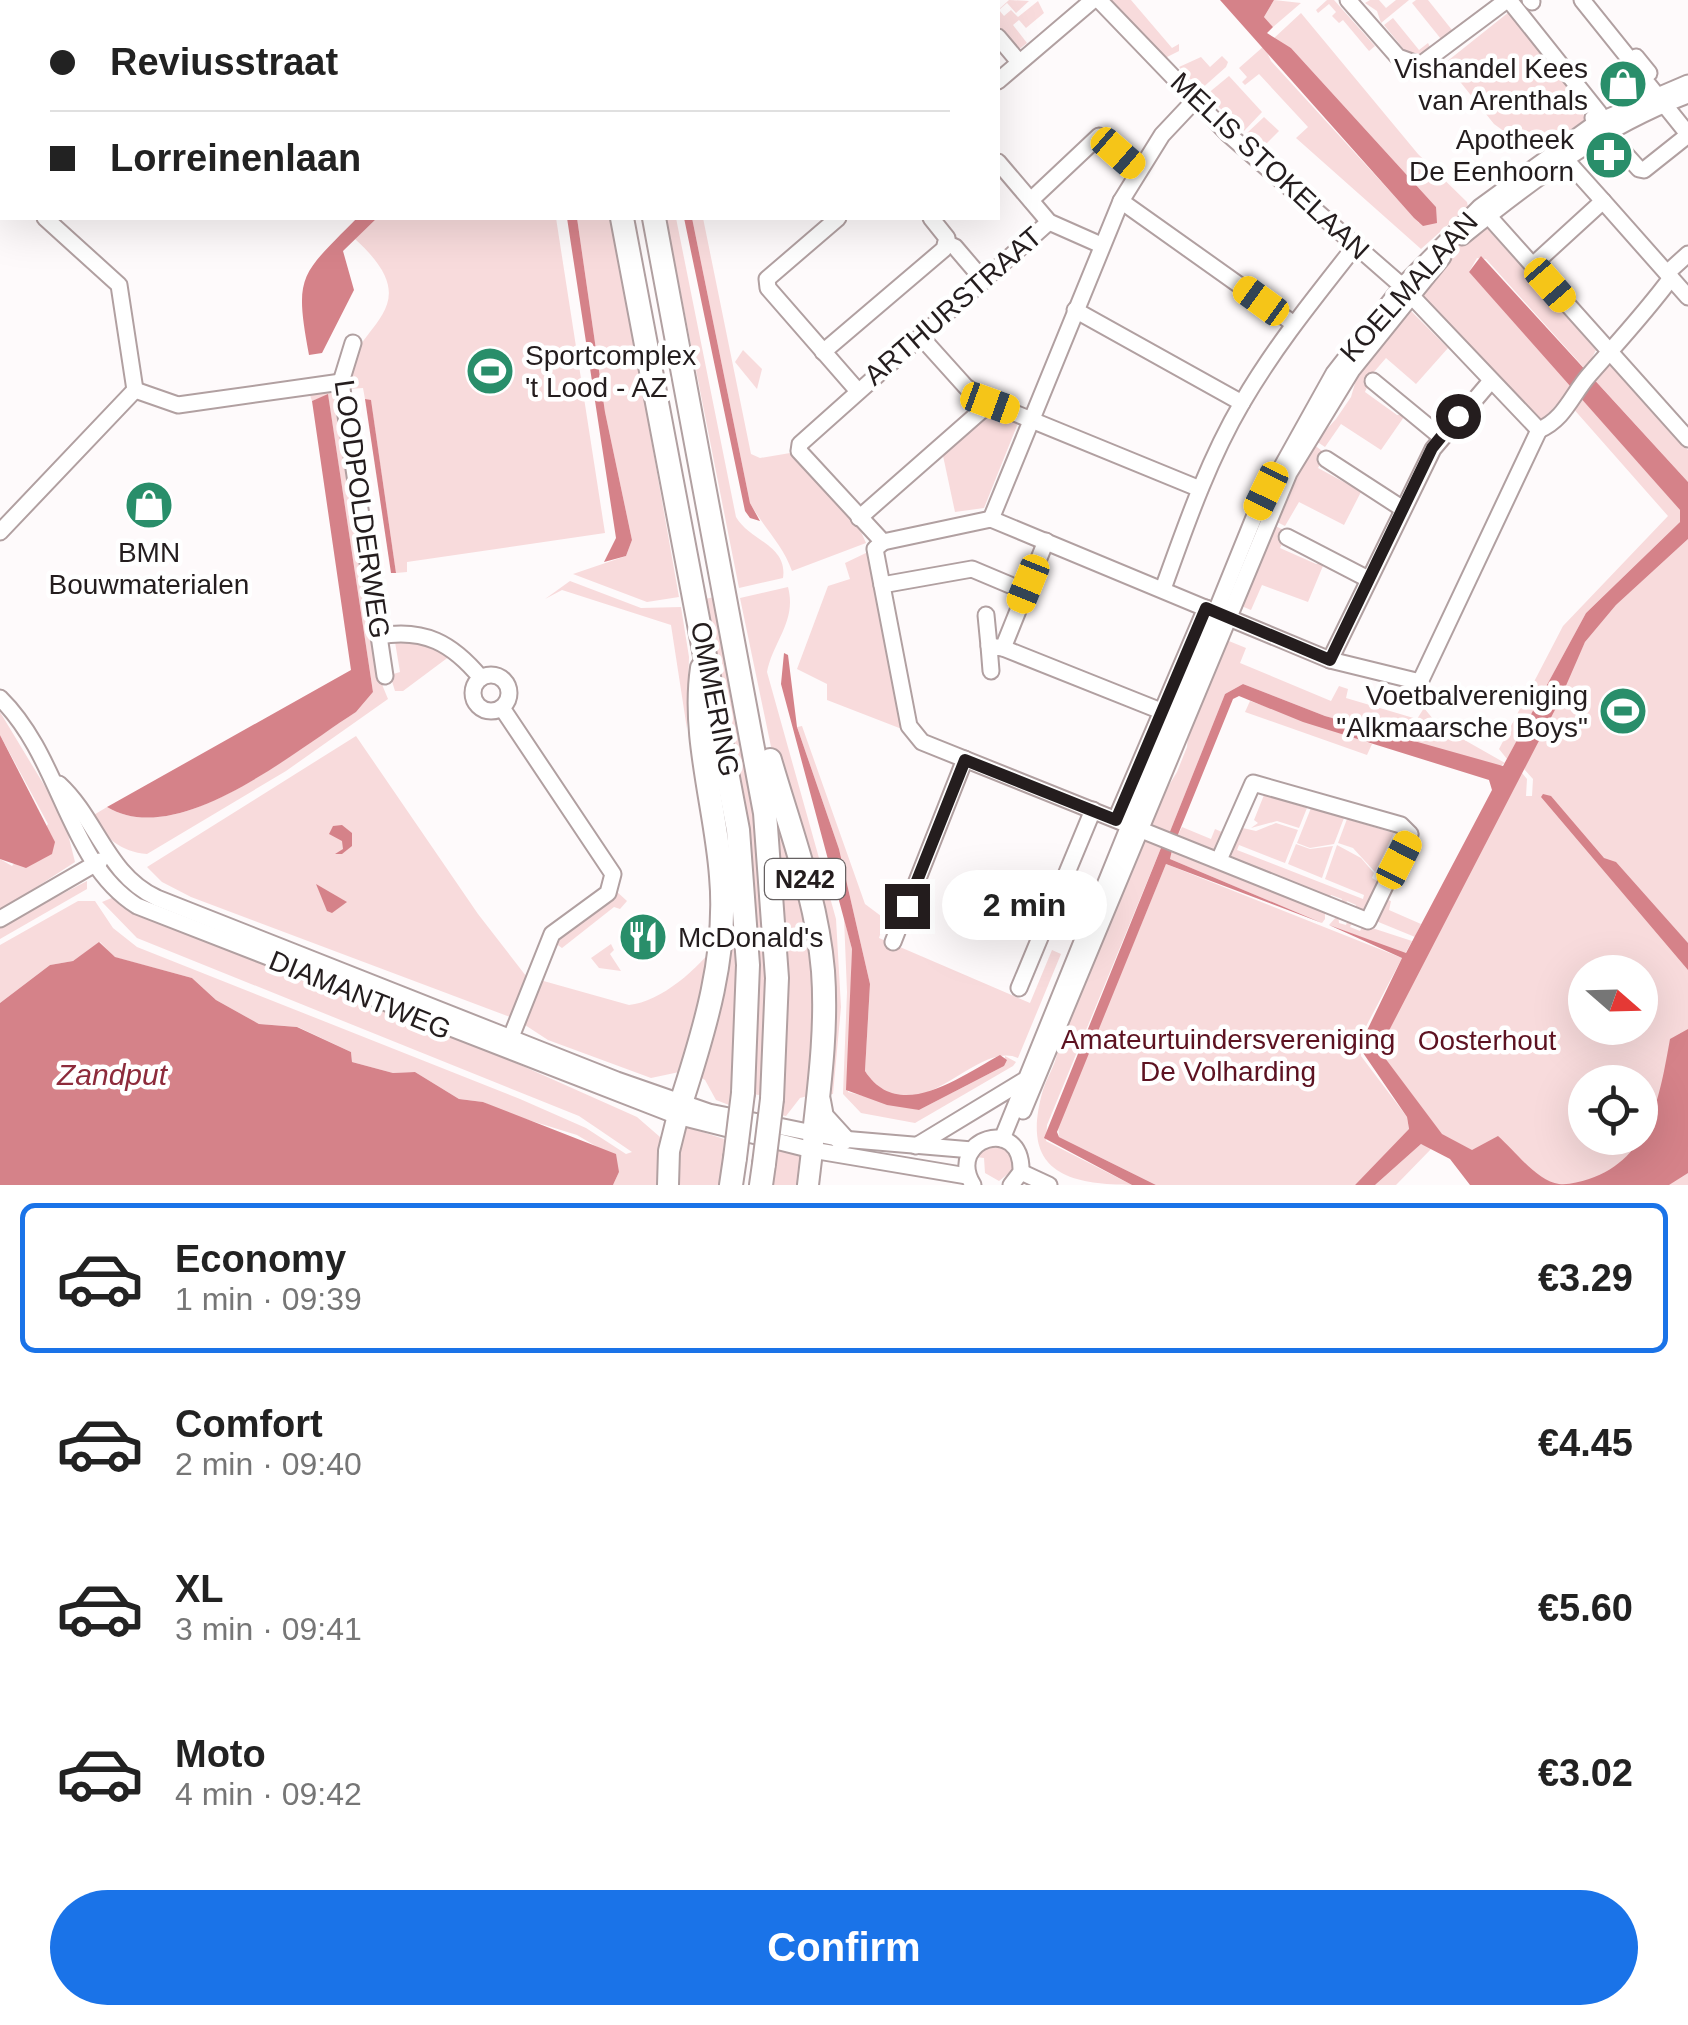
<!DOCTYPE html>
<meta charset="utf-8">
<style>
body{margin:0;font-family:Arial,sans-serif;background:#f6f6f6;color:#222;height:100vh;display:flex;flex-direction:column;font-size:38px;white-space:nowrap}
*{box-sizing:border-box;margin:0}
p{font-size:32px;color:#767676}
.icon{flex:none;width:55px;height:55px;fill:none;stroke:currentColor;stroke-width:2;stroke-linecap:round;stroke-linejoin:round}
.map{position:relative;height:1185px;overflow:hidden}
.drawer{display:flex;flex-direction:column;background:#fff;flex:1}
.drawer>*{flex:none}
.banner{position:absolute;left:0px;top:0px;width:1000px;height:220px;box-shadow:0 10px 40px #0002;display:grid;align-content:center;height:220px;padding:0 50px;background:#fff}
.needle{width:65px;rotate:110deg}
.controls{position:absolute;left:1568px;top:955px;display:grid;gap:20px}
.controls a{display:grid;place-items:center;width:90px;height:90px;border-radius:50%;background:#fff;box-shadow:0 10px 40px #0002;font-size:50px}
.end{position:absolute;width:45px;height:45px;margin:-22px;border:12px solid #241d1e;background:#fff;box-shadow:0 0 0 5px #fff}
.from{border-radius:50%}
.bubble{position:absolute;height:70px;border-radius:35px;background:#fff;box-shadow:0 10px 40px #0002;font-size:32px;font-weight:800;line-height:70px;text-align:center}
.car{position:absolute;width:30px;height:60px;margin:-30px -15px;border-radius:12px;box-shadow:0 0 8px 2px #0007;background:linear-gradient(#f5c518 24%,#345 0 40%,#f5c518 0 76%,#345 0 86%,#f5c518 0)}
.banner b{display:flex;align-items:center;gap:35px;height:95px;font-size:38px}
.banner b+b{border-top:2px solid #e0e0e0}
.banner i{width:25px;height:25px;background:#222}
ul{padding:18px 0 0;list-style:none}
li{display:flex;align-items:center;gap:30px;height:150px;margin:0 20px 15px;padding:0 30px;border:5px solid transparent;border-radius:15px}
li div{flex:1}
li b{display:block;font-size:38px}
li em{font-style:normal;font-weight:800}
li.selected{border-color:#1a73e8}
li>.icon{width:90px;height:90px;stroke-width:1.5}
.primary-button{display:flex;gap:20px;margin-top:auto;padding:20px 50px}
.primary-button a{flex:1;height:115px;border-radius:60px;background:#1a73e8;color:#fff;font-size:40px;font-weight:800;line-height:115px;text-align:center}
.map>svg:first-child{display:block}
.green{fill:#f8dbdc;fill-rule:evenodd}
.water{fill:#d58289}
.lines{fill:none;stroke-linecap:round;stroke-linejoin:round}
.minor-casing{stroke:#b1a0a1;stroke-width:19}
.major-casing{stroke:#b1a0a1;stroke-width:24}
.highway-casing{stroke:#b1a0a1;stroke-width:26}
.minor{stroke:#fff;stroke-width:15}
.major{stroke:#fff;stroke-width:20}
.highway{stroke:#fff;stroke-width:22}
.highway-bridge-casing{stroke:#b1a0a1;stroke-width:26;stroke-linecap:butt}
.highway-bridge{stroke:#fff;stroke-width:22}
.route{stroke:#241d1e;stroke-width:12}
.labels{text-anchor:middle;dominant-baseline:central;stroke-width:9;stroke-linejoin:round;paint-order:stroke}
.shield{fill:#fff;stroke:#666162;stroke-width:2.5}
.shield-label{font-size:25px;font-weight:bold;fill:#241d1e}
.poi-label{font-size:28px;fill:#241d1e;stroke:#fff;text-anchor:end}
.street-label{font-size:28px;fill:#241d1e;stroke:#fff}
.park-label{font-size:28px;fill:#5d1221;stroke:#fff}
.water-label{font-size:30px;font-style:italic;fill:#8d2b3b;stroke:#fff}
</style>
<div class="map">
<svg width="1688" height="1185" viewBox="0 0 1688 1185">
<rect width="100%" height="100%" fill="#fefafb"/>
<g class="green">
<polygon points="1009,0 1029,1 1016,13 1007,3 999,10 1004,16 1011,10 1018,17 1038,1 1044,13 1026,28 1019,20 1013,25 1027,43 1017,51 998,29 998,10"/>
<polygon points="1111,0 1131,0 1172,48 1179,44 1179,51 1163,59 1108,3"/>
<polygon points="1274,0 1301,3 1273,27 1264,17"/>
<polygon points="1327,0 1334,0 1375,46 1369,51 1343,20 1339,23 1332,16 1336,12 1329,4 1318,13 1316,10"/>
<polygon points="1370,0 1379,0 1386,8 1396,0 1409,0 1381,23 1377,11 1365,3"/>
<polygon points="1416,0 1428,0 1452,30 1441,39 1412,3"/>
<polygon points="1509,12 1582,98 1575,104 1586,118 1590,117 1534,153 1494,124 1445,63"/>
<polygon points="1301,13 1418,154 1467,202 1468,207 1421,249 1296,138 1308,127 1259,74 1245,85 1242,82 1247,77 1239,68 1264,46 1271,61 1419,223 1436,207 1291,48 1273,39"/>
<polygon points="1393,18 1419,50 1428,43 1430,47 1420,54 1406,52 1384,25"/>
<polygon points="1222,56 1228,62 1226,67 1200,90 1179,67 1201,57 1210,67"/>
<polygon points="1229,76 1262,112 1244,131 1206,95"/>
<polygon points="1264,117 1279,131 1264,146 1247,133"/>
<path d="M377,218H556L605,533L407,562V572L396,573L371,401L365,399L363,388L349,389C339,326 439,315 355,239Z"/>
<polygon points="577,218 612,218 679,597 647,602 573,574 626,556 632,540 605,412"/>
<path d="M666,218H676L736,517C750,541 788,545 783,578L739,588Z"/>
<path d="M692,218H703L751,454L760,458L796,452L858,525L866,543L792,571C783,545 764,528 750,503Z"/>
<polygon points="1486,227 1596,350 1586,370 1486,259 1477,258 1469,272 1573,386 1541,422 1422,302 1424,293 1459,245"/>
<polygon points="1407,307 1448,348 1416,384 1386,358 1373,373 1365,392 1397,415 1406,414 1381,450 1341,424 1325,447 1316,441 1336,419 1351,397 1358,373"/>
<polygon points="743,350 762,369 757,389 735,362"/>
<polygon points="1604,364 1614,367 1688,450 1688,482 1592,377"/>
<path d="M309,392H337L381,682L388,699L286,771L147,854C121,852 104,837 92,816L107,807C178,850 295,750 356,712L373,692L328,395L312,401Z"/>
<polygon points="1580,393 1680,510 1680,522 1586,613 1507,759 1499,749 1563,626 1668,516 1571,406"/>
<polygon points="989,409 1018,423 984,508 955,512 942,451"/>
<polygon points="1313,444 1326,454 1318,468 1353,487 1363,488 1344,525 1299,502 1285,526 1273,520"/>
<polygon points="1271,524 1288,532 1280,548 1316,564 1325,561 1308,602 1262,585 1251,610 1239,605"/>
<path d="M1688,539V943L1604,858L1688,958V1185H1478L1369,1046L1522,773L1527,779L1526,796H1532L1533,779L1524,769L1585,642L1616,605ZM1585,972H1640V1028H1585ZM1585,1082H1640V1138H1585Z"/>
<polygon points="868,552 907,731 827,700 827,684 797,669 828,586 850,579 845,563"/>
<polygon points="570,581 641,608 681,607 689,657 687,729 671,625 562,590 545,599"/>
<path d="M788,587C797,621 773,641 767,672L836,919L841,1007L833,1094L822,1095L829,1025L740,598Z"/>
<polygon points="719,596 767,876 766,1086 759,1095 752,1094 705,599"/>
<polygon points="394,636 454,653 403,691 395,691 390,675 400,672"/>
<polygon points="1224,639 1246,648 1240,663 1331,701 1339,686 1348,689 1346,698 1417,719 1424,708 1438,725 1505,763 1497,768 1325,716 1243,684 1225,694 1169,834 1154,827 1149,818 1177,772 1187,747 1189,722"/>
<polygon points="1250,701 1372,744 1367,755 1245,712"/>
<polygon points="0,712 64,818 75,862 0,911 0,859 12,866 48,824 0,735"/>
<path d="M802,726L865,904L885,919L879,938L1030,1003L1052,950L1061,954L1018,1058C975,1038 911,1145 865,1071L870,984L839,849L797,727Z"/>
<polygon points="356,736 478,914 526,976 510,1017 191,897 162,882 147,867"/>
<polygon points="768,768 812,918 815,1094 800,1098 786,1116 780,1115"/>
<polygon points="1264,795 1307,808 1299,828 1277,821 1251,828 1258,823 1254,820"/>
<polygon points="1311,808 1344,818 1334,844 1310,848 1297,843"/>
<polygon points="1347,819 1394,833 1375,872 1353,848 1338,843"/>
<polygon points="1276,823 1298,830 1285,863 1239,845 1237,850 1363,899 1364,895 1325,879 1337,845 1361,858 1374,873 1372,878 1381,883 1366,912 1354,912 1356,905 1347,901 1344,908 1340,906 1342,899 1331,895 1328,901 1225,859 1238,827 1256,831"/>
<polygon points="1182,827 1211,839 1215,829 1224,833 1214,852 1177,837"/>
<path d="M1152,838L1163,843L1047,1125L1046,1141L1132,1185C1063,1185 1020,1169 1043,1090C1049,1072 1059,1061 1058,1041L1141,842Z"/>
<polygon points="1296,844 1310,849 1333,846 1322,878 1288,864"/>
<polygon points="1173,846 1325,909 1325,919 1322,923 1170,859"/>
<polygon points="1166,864 1402,958 1361,1036 1361,1056 1407,1117 1409,1130 1355,1185 1156,1185 1059,1137 1058,1126"/>
<polygon points="87,881 87,889 0,939 0,926"/>
<path d="M726,889C746,956 737,1036 729,1105L716,1100L705,1080L697,1075Z"/>
<polygon points="616,891 627,901 620,909 614,907 562,948 555,943 558,936"/>
<polygon points="114,897 160,923 482,1048 637,1117 660,1137 662,1185 613,1185 619,1172 604,1151 577,1135 509,1114 483,1102 459,1099 415,1072 393,1073 352,1062 351,1052 298,1027 259,1024 216,1000 192,978 114,957 100,942 73,961 50,965 0,1003 0,945 78,901 95,901 113,928 137,947 520,1099 586,1128 626,1154 632,1152 579,1116 137,938 102,902"/>
<polygon points="1385,899 1391,901 1389,910 1421,924 1415,937 1376,921"/>
<polygon points="1338,915 1339,923 1346,925 1348,919 1353,921 1350,927 1360,931 1363,925 1412,941 1405,954 1329,925"/>
<polygon points="844,918 852,949 848,1092 919,1110 1004,1066 1005,1056 1016,1062 1013,1066 915,1123 861,1113 843,1094 847,992"/>
<path d="M717,943L684,1071L651,1078L548,1040L522,1023L540,980L629,1005C661,1002 699,968 717,943Z"/>
<polygon points="611,944 614,950 610,954 621,971 599,968 591,958"/>
<polygon points="681,1125 724,1139 721,1185 673,1185"/>
<polygon points="1421,1144 1432,1148 1396,1185 1375,1185"/>
<polygon points="1001,1147 1010,1154 1014,1169 999,1181 985,1173 984,1158 976,1157 986,1148"/>
<polygon points="777,1150 805,1155 803,1185 770,1185"/>
</g>
<g class="water">
<polygon points="1220,0 1274,0 1264,17 1273,27 1267,33 1291,48 1436,207 1437,223 1423,226 1414,218"/>
<path d="M357,218H377L343,251L354,290L322,353L309,355C294,274 300,276 357,218Z"/>
<polygon points="567,218 577,218 605,412 632,540 626,556 604,562 616,538"/>
<polygon points="684,218 692,218 750,503 760,521 750,518 745,511"/>
<path d="M1481,256L1688,482V539L1616,605L1585,642L1558,704L1379,1050L1442,1134L1472,1150L1498,1136C1514,1150 1537,1181 1559,1184C1569,1185 1579,1182 1589,1179C1651,1159 1660,1094 1670,1039L1688,1029V1173L1669,1185H1470L1450,1159L1421,1144L1375,1185H1355L1409,1129L1407,1117L1359,1047L1402,958L1329,925L1406,953L1492,790L1489,780L1303,722L1239,696L1233,699L1177,837L1169,834L1225,694L1243,684L1325,716L1503,766L1586,613L1680,522V510L1469,272Z"/>
<path d="M328,394L373,692L356,712C296,750 178,850 107,807L351,670L312,401Z"/>
<polygon points="365,399 371,400 396,573 391,573"/>
<path d="M784,653L788,655L797,727L839,849L870,984L865,1071C899,1124 961,1076 1000,1055L1007,1060L1004,1066L919,1110L887,1105L846,1090L852,949L781,684Z"/>
<polygon points="0,735 55,842 52,854 26,868 0,859"/>
<polygon points="1543,794 1551,796 1604,858 1616,862 1688,943 1688,970 1541,797"/>
<polygon points="333,826 342,825 352,833 352,846 342,854 335,854 343,849 342,841 329,834"/>
<polygon points="1163,843 1173,846 1170,859 1322,923 1166,864 1057,1132 1059,1137 1156,1185 1132,1185 1044,1138"/>
<polygon points="316,884 347,902 332,913 327,911"/>
<polygon points="99,942 115,957 192,978 216,1000 259,1024 297,1027 351,1052 352,1062 393,1073 415,1072 459,1099 483,1102 616,1154 619,1172 613,1185 0,1185 0,1003 50,965 73,961"/>
</g>
<g class="lines">
<g class="minor-casing">
<g id="minor">
<polyline points="739,0 742,2"/>
<polyline points="966,0 968,2"/>
<polyline points="1099,0 1227,133 1402,286 1539,430"/>
<polyline points="1348,0 1398,57 1420,65 1507,0"/>
<polyline points="1509,0 1599,113 1593,118 1639,169 1644,170 1688,135"/>
<polyline points="1530,0 1532,2"/>
<polyline points="1582,0 1631,61 1636,57 1649,73 1643,78 1688,134"/>
<polyline points="788,2 791,0"/>
<polyline points="866,2 869,0"/>
<polyline points="998,37 1019,62"/>
<polyline points="998,81 1093,0"/>
<polyline points="1559,152 1603,201"/>
<polyline points="998,162 1049,222 1101,245"/>
<polyline points="0,177 2,179"/>
<polyline points="1031,200 1099,136 1138,170"/>
<polyline points="1121,201 1294,324"/>
<polyline points="1484,211 1688,439"/>
<polyline points="45,218 119,285 135,390"/>
<polyline points="838,218 767,279 768,288 857,390"/>
<path d="M1462,237C1531,181 1604,126 1688,95"/>
<polyline points="946,243 955,247 984,281"/>
<polyline points="1533,265 1603,201 1688,297"/>
<polyline points="1667,273 1688,254"/>
<polyline points="1075,310 1242,403"/>
<polyline points="921,337 966,387 990,403 1200,489"/>
<polyline points="353,343 341,382 385,676"/>
<polyline points="823,352 944,249 947,238 931,218"/>
<polyline points="1373,381 1441,437"/>
<polyline points="135,390 178,405 341,382"/>
<path d="M1539,430C1565,419 1572,394 1590,374C1618,342 1646,312 1671,278"/>
<polyline points="1326,459 1403,509"/>
<polyline points="859,518 990,403"/>
<polyline points="991,519 1121,201 1162,135 1194,101"/>
<polyline points="0,532 135,390"/>
<polyline points="1287,537 1368,579"/>
<polyline points="883,542 875,549 909,726 922,742 1368,921 1410,834 1401,825 1253,783 1219,860"/>
<polyline points="883,542 991,519 1330,660 1420,682 1539,430"/>
<polyline points="883,542 799,451 800,444 1049,222"/>
<polyline points="882,585 972,569 1010,585"/>
<path d="M1163,589C1186,525 1208,461 1242,403C1275,346 1316,296 1356,245"/>
<polyline points="986,615 989,646"/>
<path d="M379,636C424,628 452,643 481,678"/>
<polyline points="1003,648 1046,541"/>
<polyline points="1330,660 1433,449 1490,382"/>
<polyline points="991,671 989,646 1003,648 1161,711"/>
<circle cx="491" cy="693" r="18"/>
<path d="M0,698C62,759 67,862 137,906L677,1116L812,1150L967,1176"/>
<polyline points="502,708 613,874 608,893 552,934 507,1047"/>
<path d="M59,784C97,819 107,875 157,898L617,1080L709,1112L842,1139L972,1150"/>
<polyline points="1116,819 1206,608"/>
<polyline points="0,919 100,861"/>
<polyline points="893,942 965,759"/>
<polyline points="1019,988 1093,810"/>
<polyline points="1023,1111 1289,473 1352,370 1443,257"/>
<polyline points="1002,1139 1255,515 1334,373 1402,286 1480,207 1597,122 1688,83"/>
<polyline points="916,1146 1023,1081"/>
<polyline points="1021,1172 1049,1185"/>
<path d="M973,1185C945,1139 1023,1114 1021,1172L1011,1185"/>
</g>
</g>
<g class="major-casing">
<g id="major">
<polyline points="668,1185 669,1151 681,1103"/>
<polyline points="808,1185 814,1134"/>
</g>
</g>
<g class="highway-casing">
<g id="highway">
<polyline points="580,0 580,2"/>
<polyline points="609,0 610,2"/>
<polyline points="622,218 738,830 748,965 743,1093"/>
<polyline points="654,218 765,813 777,978 772,1099"/>
<path d="M770,760C790,829 817,899 823,971C827,1026 820,1081 814,1134"/>
<polyline points="819,1101 822,1117 842,1139"/>
<path d="M681,1103C705,1029 728,954 721,876C716,808 692,736 702,668"/>
<polyline points="731,1185 735,1158"/>
<polyline points="761,1185 764,1164"/>
</g>
</g>
<use href="#minor" class="minor"/>
<use href="#major" class="major"/>
<use href="#highway" class="highway"/>
<g class="highway-bridge-casing">
<g id="highway-bridge">
<polyline points="735,1158 743,1093"/>
<polyline points="764,1164 772,1099"/>
</g>
</g>
<use href="#highway-bridge" class="highway-bridge"/>
</g>
<g class="lines">
<polyline class="route" points="907,906 965,760 1116,820 1206,608 1330,660 1432,448 1458,416"/>
</g>
<defs>
<g id="shop-disc" transform="scale(2.5)"><circle r="9.5" fill="#298e6a" stroke="#fff"/><path d="M-5-2.5h2.3a2.7 3.5 0 0 1 5.4 0H5L5.5 6h-11ZM-1.5-2.5h3a1.5 2.3 0 0 0-3 0Z" fill="#fff"/></g>
<g id="pharmacy-disc" transform="scale(2.5)"><circle r="9.5" fill="#298e6a" stroke="#fff"/><path d="M-2-6h4v4h4v4h-4v4h-4v-4h-4v-4h4Z" fill="#fff"/></g>
<g id="stadium-disc" transform="scale(2.5)"><circle r="9.5" fill="#298e6a" stroke="#fff"/><path d="M0-5a6.5 5 0 1 0 0 10a6.5 5 0 1 0 0-10ZM-3.5-1.8h7v3.6h-7Z" fill="#fff"/></g>
<g id="restaurant-disc" transform="scale(2.5)"><circle r="9.5" fill="#298e6a" stroke="#fff"/><path d="M-5-6h1v4h1v-4h1v4h1v-4h1v5L-1.5 .5V6h-2V.5L-5-1ZM5-6V6H3V1.5H1.5Q1.5-4 5-6Z" fill="#fff"/></g>
</defs>
<g fill-rule="evenodd">
<use href="#shop-disc" x="1623" y="84"/>
<use href="#pharmacy-disc" x="1609" y="155"/>
<use href="#stadium-disc" x="490" y="371"/>
<use href="#shop-disc" x="149" y="505"/>
<use href="#stadium-disc" x="1623" y="711"/>
<use href="#restaurant-disc" x="643" y="937"/>
</g>
<g class="labels">
<rect class="shield" x="765" y="859" width="80" height="40" rx="8"/>
<g class="shield-label">
<text x="805" y="879">N242</text>
</g>
<g class="poi-label">
<text x="1588" y="68">Vishandel Kees<tspan x="1588" dy="32">van Arenthals</tspan></text>
<text x="1574" y="139">Apotheek<tspan x="1574" dy="32">De Eenhoorn</tspan></text>
<text x="525" y="355" text-anchor="start">Sportcomplex<tspan x="525" dy="32">'t Lood - AZ</tspan></text>
<text x="149" y="552" text-anchor="middle">BMN<tspan x="149" dy="32">Bouwmaterialen</tspan></text>
<text x="1588" y="695">Voetbalvereniging<tspan x="1588" dy="32">"Alkmaarsche Boys"</tspan></text>
<text x="678" y="937" text-anchor="start">McDonald's</text>
</g>
<g class="street-label">
<text transform="translate(1270 166) rotate(43)">MELIS STOKELAAN</text>
<text transform="translate(1409 287) rotate(-48)">KOELMALAAN</text>
<text transform="translate(953 306) rotate(-41)">ARTHURSTRAAT</text>
<text transform="translate(362 509) rotate(82)">LOODPOLDERWEG</text>
<text transform="translate(715 699) rotate(79)">OMMERING</text>
<text transform="translate(360 995) rotate(22)">DIAMANTWEG</text>
</g>
<g class="park-label">
<text x="1228" y="1039">Amateurtuindersvereniging<tspan x="1228" dy="32">De Volharding</tspan></text>
<text x="1487" y="1040">Oosterhout</text>
</g>
<g class="water-label">
<text x="112" y="1074">Zandput</text>
</g>
</g>
</svg>
<div class="controls">
<a><svg class="needle" viewBox="-14 -14 28 28"><path d="M0-13l5 13h-10z" fill="#e53935"/><path d="M0 13l5-13h-10z" fill="#767676"/></svg></a>
<a><svg class="icon" aria-label="locate" viewBox="0 0 24 24"><circle cx="12" cy="12" r="6"/><path d="M12 2v4M12 18v4M2 12h4M18 12h4"/></svg></a>
</div>
<i class="end from" style="left:1458px;top:416px"></i>
<i class="end" style="left:907px;top:906px"></i>
<div class="bubble" style="left:942px;top:870px;width:165px">2 min</div>
<i class="car" style="left:1118px;top:153px;rotate:131deg"></i>
<i class="car" style="left:1550px;top:285px;rotate:139deg"></i>
<i class="car" style="left:1261px;top:301px;rotate:306deg"></i>
<i class="car" style="left:990px;top:403px;rotate:110deg"></i>
<i class="car" style="left:1266px;top:491px;rotate:206deg"></i>
<i class="car" style="left:1028px;top:584px;rotate:202deg"></i>
<i class="car" style="left:1399px;top:860px;rotate:27deg"></i>
<div class="banner">
<b><i class="from"></i>Reviusstraat</b>
<b><i></i>Lorreinenlaan</b>
</div>
</div>
<section class="drawer">
<ul>
<li class="selected"><svg class="icon" aria-label="car" viewBox="0 0 24 24"><path d="M5 17H2v-5l4-1 3-4h7l3 4 3 1v5h-3M9 17h6M6 11h13"/><circle cx="7" cy="17" r="2"/><circle cx="17" cy="17" r="2"/></svg><div><b>Economy</b><p>1 min · 09:39</p></div><em>€3.29</em></li>
<li><svg class="icon" aria-label="car" viewBox="0 0 24 24"><path d="M5 17H2v-5l4-1 3-4h7l3 4 3 1v5h-3M9 17h6M6 11h13"/><circle cx="7" cy="17" r="2"/><circle cx="17" cy="17" r="2"/></svg><div><b>Comfort</b><p>2 min · 09:40</p></div><em>€4.45</em></li>
<li><svg class="icon" aria-label="car" viewBox="0 0 24 24"><path d="M5 17H2v-5l4-1 3-4h7l3 4 3 1v5h-3M9 17h6M6 11h13"/><circle cx="7" cy="17" r="2"/><circle cx="17" cy="17" r="2"/></svg><div><b>XL</b><p>3 min · 09:41</p></div><em>€5.60</em></li>
<li><svg class="icon" aria-label="car" viewBox="0 0 24 24"><path d="M5 17H2v-5l4-1 3-4h7l3 4 3 1v5h-3M9 17h6M6 11h13"/><circle cx="7" cy="17" r="2"/><circle cx="17" cy="17" r="2"/></svg><div><b>Moto</b><p>4 min · 09:42</p></div><em>€3.02</em></li>
</ul>
<div class="primary-button"><a>Confirm</a></div>
</section>
